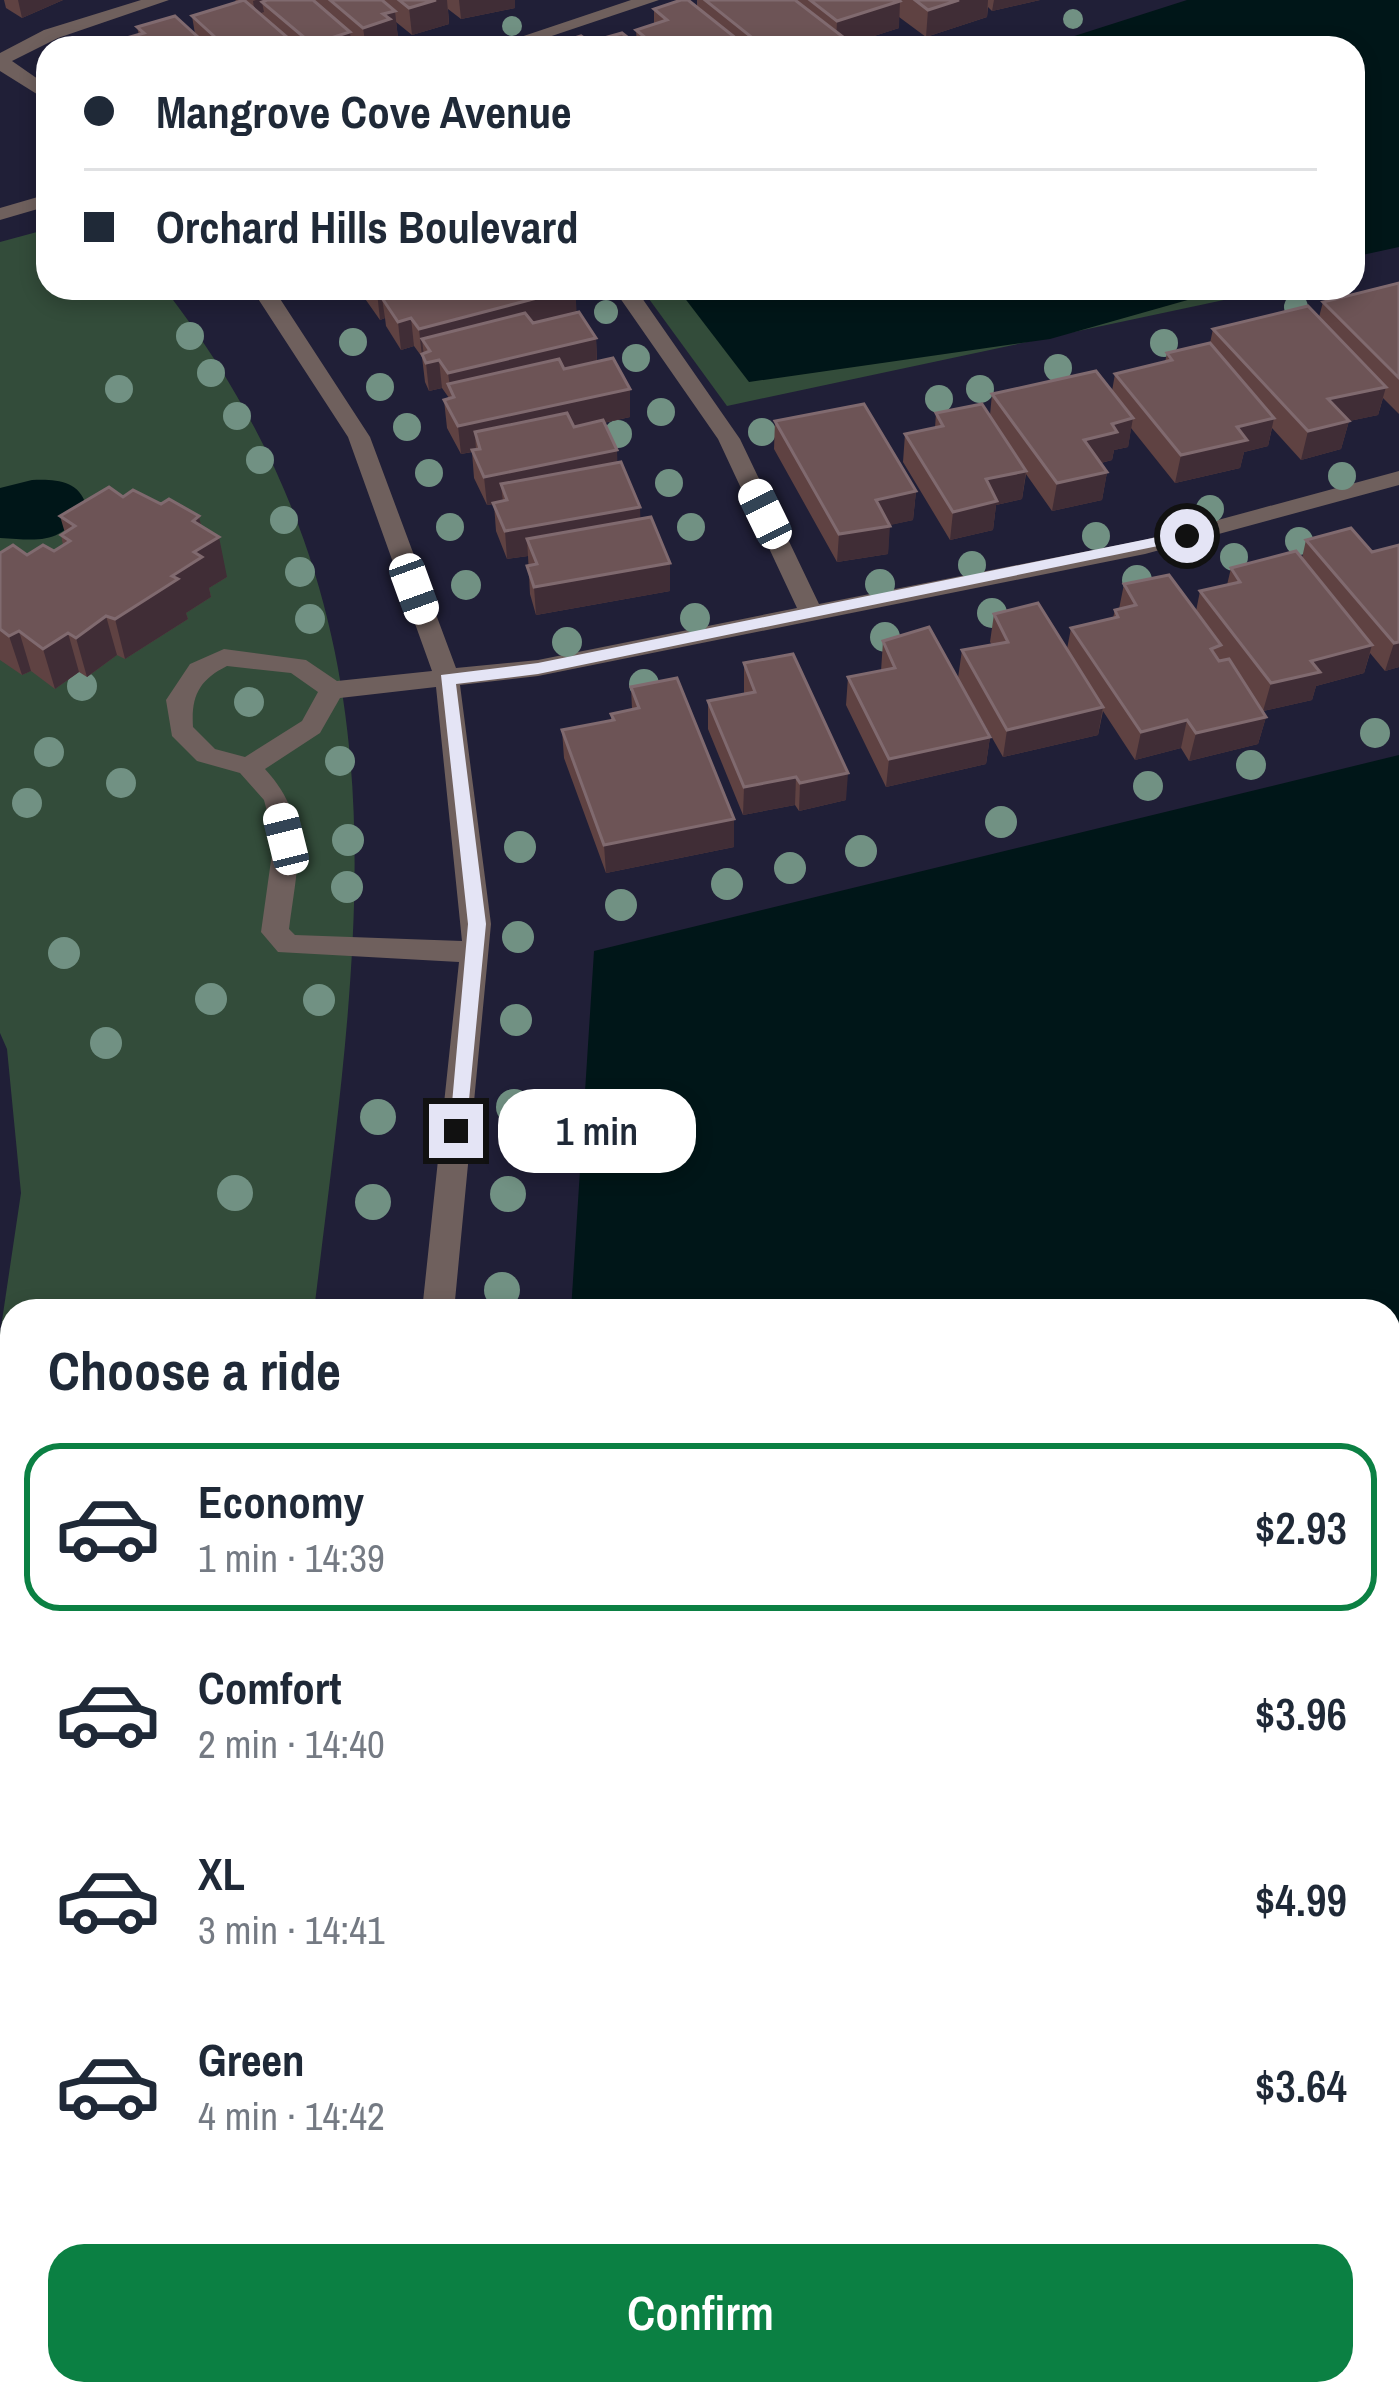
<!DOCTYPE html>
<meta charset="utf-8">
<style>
body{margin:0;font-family:"Archivo Narrow",sans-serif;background:#f2f2f3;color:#1f2937;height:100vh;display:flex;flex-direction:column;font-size:45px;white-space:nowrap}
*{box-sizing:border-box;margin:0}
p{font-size:39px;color:#747a83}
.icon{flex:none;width:66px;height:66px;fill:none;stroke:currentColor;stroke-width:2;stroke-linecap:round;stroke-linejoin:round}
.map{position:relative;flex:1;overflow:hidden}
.sheet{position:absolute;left:0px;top:1299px;width:1401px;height:1107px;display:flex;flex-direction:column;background:#fff;border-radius:36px 36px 0 0;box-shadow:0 6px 18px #0003}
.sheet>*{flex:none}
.hud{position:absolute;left:36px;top:36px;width:1329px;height:264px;border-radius:36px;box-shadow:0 6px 18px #0003;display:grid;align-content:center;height:264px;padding:0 48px;background:#fff}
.end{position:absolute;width:54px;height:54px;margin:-27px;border:15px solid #e4e4f5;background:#111;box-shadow:0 0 0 6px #111}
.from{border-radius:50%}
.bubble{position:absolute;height:84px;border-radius:36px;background:#fff;box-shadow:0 6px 18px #0003;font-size:39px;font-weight:600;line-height:84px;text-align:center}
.car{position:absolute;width:36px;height:72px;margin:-36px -18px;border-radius:15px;box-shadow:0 0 9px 3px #0007;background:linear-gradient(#fff 24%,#345 0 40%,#fff 0 76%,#345 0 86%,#fff 0)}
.hud b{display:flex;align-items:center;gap:42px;height:114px;font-size:45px}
.hud b+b{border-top:3px solid #e0e1e3}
.hud i{width:30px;height:30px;background:#1f2937}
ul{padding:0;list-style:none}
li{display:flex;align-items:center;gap:36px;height:168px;margin:0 24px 18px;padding:0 24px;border:6px solid transparent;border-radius:36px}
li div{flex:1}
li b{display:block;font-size:45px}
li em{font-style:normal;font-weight:600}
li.on{border-color:#0b8043}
li>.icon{width:108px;height:108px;stroke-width:1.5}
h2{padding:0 48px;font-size:54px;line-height:144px}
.button{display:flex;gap:24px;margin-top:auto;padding:24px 48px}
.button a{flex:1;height:138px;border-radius:36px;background:#0b8043;color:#fff;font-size:48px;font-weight:600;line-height:138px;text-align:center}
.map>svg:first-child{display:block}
.green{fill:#334c3a}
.water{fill:#001618}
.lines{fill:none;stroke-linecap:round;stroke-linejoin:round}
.minor{fill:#6f605d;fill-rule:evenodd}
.tree{fill:#719183}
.wall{fill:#5f4242}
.shaded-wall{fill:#402d36}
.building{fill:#6d5456;stroke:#806a6f;stroke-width:3}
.route{fill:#e4e4f5}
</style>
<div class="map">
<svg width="1399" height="2405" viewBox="0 0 1399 2405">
<rect width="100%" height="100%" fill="#201f37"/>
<g class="green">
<path d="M48,229V288H164C419,619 360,927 314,1311H12V1578L0,1580V1334L21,1193L7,1049L0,1033V242Z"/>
<polygon points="641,288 1280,288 727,406"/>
</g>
<g class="water">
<polygon points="1187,0 1399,0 1399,247 1353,257 1353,48 1037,48"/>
<polygon points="677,288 1230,288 1050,339 749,382"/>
<path d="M32,480C54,479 79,480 86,505C61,544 44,541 0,538V488Z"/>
<polygon points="1399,755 1399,1417 1389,1419 1389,1311 571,1311 594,951"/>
</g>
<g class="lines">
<g class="minor">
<polygon points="141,0 169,0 58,38 12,61 48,86 48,101 0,71 0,53 44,30"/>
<polygon points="631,0 659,0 516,48 488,48"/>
<polygon points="48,194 48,206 0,220 0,208"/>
<path d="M251,288H273L370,437L456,668L538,660L797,608L718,439L613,288H635L740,439L819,604L1144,540L1399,471V485L1145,554L538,676L460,685L491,924L454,1311H422L459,962L278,952L261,932L274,839L264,800L240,773L197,761L172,736L166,700L190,664L224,649L306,660L337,681L432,671L348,437ZM227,666L291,673L318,692L302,721L245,757L215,749L193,727C191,696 199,680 227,666ZM436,687L462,941L295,935L289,929C297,865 312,820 265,769L320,733L340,698Z"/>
<polygon points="1399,1910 1399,1948 1389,1950 1389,1912"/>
<polygon points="12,2027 12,2065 0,2068 0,2030"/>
<polygon points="1389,2097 1399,2101 1399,2166 1389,2161"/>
<polygon points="264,2394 306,2394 305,2405 263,2405"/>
<polygon points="417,2394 459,2394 460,2405 418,2405"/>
</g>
</g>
<g class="tree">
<circle cx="1073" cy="19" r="10"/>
<circle cx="512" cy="26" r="10"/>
<circle cx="1296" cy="307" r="12"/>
<circle cx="606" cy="312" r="12"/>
<circle cx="190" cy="336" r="14"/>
<circle cx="353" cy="342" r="14"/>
<circle cx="1164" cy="343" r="14"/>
<circle cx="636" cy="358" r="14"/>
<circle cx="1058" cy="368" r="14"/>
<circle cx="211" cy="373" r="14"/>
<circle cx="380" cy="387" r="14"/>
<circle cx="119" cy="389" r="14"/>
<circle cx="980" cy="389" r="14"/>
<circle cx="939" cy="399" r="14"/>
<circle cx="661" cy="412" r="14"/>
<circle cx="237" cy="416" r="14"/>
<circle cx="407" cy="427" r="14"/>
<circle cx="762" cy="432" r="14"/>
<circle cx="618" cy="434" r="14"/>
<circle cx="260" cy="460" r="14"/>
<circle cx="429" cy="473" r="14"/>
<circle cx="1342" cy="476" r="14"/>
<circle cx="669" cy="483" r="14"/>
<circle cx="1210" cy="509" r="14"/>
<circle cx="284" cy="520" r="14"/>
<circle cx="450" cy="527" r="14"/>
<circle cx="691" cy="527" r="14"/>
<circle cx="1096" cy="536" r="14"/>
<circle cx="1299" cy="541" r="14"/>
<circle cx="1234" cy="557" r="14"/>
<circle cx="972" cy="565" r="14"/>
<circle cx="300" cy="572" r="15"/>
<circle cx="1137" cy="580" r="15"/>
<circle cx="880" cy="584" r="15"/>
<circle cx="466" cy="585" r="15"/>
<circle cx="992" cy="613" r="15"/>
<circle cx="695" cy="618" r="15"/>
<circle cx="310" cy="619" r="15"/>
<circle cx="885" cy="637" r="15"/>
<circle cx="567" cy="642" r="15"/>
<circle cx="644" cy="684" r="15"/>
<circle cx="82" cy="686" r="15"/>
<circle cx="249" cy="702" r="15"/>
<circle cx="1375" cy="733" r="15"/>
<circle cx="49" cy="752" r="15"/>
<circle cx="340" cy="761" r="15"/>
<circle cx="1251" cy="765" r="15"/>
<circle cx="121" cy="783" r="15"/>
<circle cx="1148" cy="786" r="15"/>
<circle cx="27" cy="803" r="15"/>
<circle cx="1001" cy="822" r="16"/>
<circle cx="348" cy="840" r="16"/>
<circle cx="520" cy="847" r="16"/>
<circle cx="861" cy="851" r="16"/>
<circle cx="790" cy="868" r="16"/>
<circle cx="727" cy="884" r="16"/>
<circle cx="347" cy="887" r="16"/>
<circle cx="621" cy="905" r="16"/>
<circle cx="518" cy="937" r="16"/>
<circle cx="64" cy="953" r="16"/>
<circle cx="211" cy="999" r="16"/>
<circle cx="319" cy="1000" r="16"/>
<circle cx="516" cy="1020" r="16"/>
<circle cx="106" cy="1043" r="16"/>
<circle cx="514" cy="1107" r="18"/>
<circle cx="378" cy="1117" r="18"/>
<circle cx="235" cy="1193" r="18"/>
<circle cx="508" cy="1194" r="18"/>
<circle cx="373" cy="1202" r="18"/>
<circle cx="502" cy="1290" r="18"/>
</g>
<g class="wall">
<polygon points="4,0 63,0 22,18 6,8"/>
<polygon points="235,0 515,0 515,8 461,19 448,9 449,24 412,35 396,22 398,38 392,39 393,46 388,48 358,48 352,42 352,48 132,48 130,37 139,35 137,27 195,34 192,16 237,2"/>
<polygon points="697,0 1040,0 992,11 988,7 987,17 926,37 899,17 899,28 846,45 846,48 549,48 549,46 590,42 637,45 636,30 654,24 654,9 697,7"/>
<polygon points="1399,283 1399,414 1383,398 1378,415 1349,421 1341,449 1301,460 1272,428 1268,446 1244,452 1240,468 1175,483 1131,428 1128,447 1114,450 1112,460 1101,463 1107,472 1102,500 1052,511 1026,474 1022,499 996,505 993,530 950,540 903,462 905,434 935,428 936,413 990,415 992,394 1112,391 1115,374 1165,362 1167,353 1210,343 1213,329 1319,317 1323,302"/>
<polygon points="360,288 575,288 576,313 596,338 597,362 630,389 630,417 604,423 617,462 670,591 536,615 530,594 528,556 507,559 496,531 494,504 487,505 474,478 472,452 461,454 447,428 444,400 449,398 442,388 429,391 425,382 422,357 414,346 401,350 386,326 385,318 380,320 361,293"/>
<polygon points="775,421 916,491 913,520 889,525 888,554 837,562 774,449"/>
<polygon points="123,497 161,504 199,516 201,526 227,577 209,588 211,597 186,613 188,619 125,659 117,655 87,677 79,672 55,689 31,671 22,675 0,660 0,553 27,555 54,551 63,545 61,535 65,533 60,516"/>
<polygon points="1306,540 1372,552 1399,545 1399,667 1385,671 1370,653 1364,673 1316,686 1312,700 1263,711 1266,717 1258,744 1189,761 1181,748 1135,760 1103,711 1098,735 1003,757 958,678 962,650 992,645 990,642 994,614 1067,649 1071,628 1113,618 1115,610 1119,609 1124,584 1196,611 1200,591 1227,585 1231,568 1302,558"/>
<polygon points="883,641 990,737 986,764 886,787 846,705 848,677 881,671"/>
<polygon points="744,663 846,800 799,811 795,805 743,815 708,729 708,701 744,694"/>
<polygon points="631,687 734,819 734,847 606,873 564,758 562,730 611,720 611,714 632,709"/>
<polygon points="1399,1543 1399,1719 1389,1695 1389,1545"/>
<polygon points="0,1656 10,1879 0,1881"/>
</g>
<g class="shaded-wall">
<polygon points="18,0 63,0 22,18"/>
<polygon points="256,0 288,0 262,2 264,12 255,15 253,1"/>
<polygon points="436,0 447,0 449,24 412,35 409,8"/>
<polygon points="459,0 515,0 515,8 461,19"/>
<polygon points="959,0 988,0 987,17 926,37 928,10"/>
<polygon points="994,0 1040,0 992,11"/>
<polygon points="900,1 899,28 846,45 846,48 815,48 836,42 837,21"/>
<polygon points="395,11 398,38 392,39 393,46 366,48 363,28 383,14"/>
<polygon points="350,32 352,48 313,48 312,44"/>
<polygon points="389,288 417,288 418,302 382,298 385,318 380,320 377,292"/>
<polygon points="575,288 577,316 430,351 422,339 424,357 422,357 419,329"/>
<polygon points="411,318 414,346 401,350 398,322"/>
<polygon points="596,338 597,366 450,387 448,373"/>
<polygon points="439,360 442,388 429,391 426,363"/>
<polygon points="1386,387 1378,415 1321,427 1328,399"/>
<polygon points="630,389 630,417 480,450 475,432 476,451 461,454 458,426"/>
<polygon points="1133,418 1128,447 1114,450 1112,460 1080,468 1084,440 1112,424"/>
<polygon points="1274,418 1268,446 1244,452 1240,468 1175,483 1181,455 1237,427"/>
<polygon points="1349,421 1341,449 1301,460 1308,431"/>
<polygon points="617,450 618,478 501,484 503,502 487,505 484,477"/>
<polygon points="1026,471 1022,499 996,505 993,530 950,540 953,512 986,479"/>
<polygon points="1107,472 1102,500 1052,511 1057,483"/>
<polygon points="916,491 913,520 873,529 876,500"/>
<polygon points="640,507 641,535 527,539 528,556 507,559 505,531"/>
<polygon points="199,516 205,545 219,537 227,577 209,588 211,597 186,613 188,619 125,659 115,619 172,576 193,521"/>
<polygon points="890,526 888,554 837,562 839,534"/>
<polygon points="670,563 670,591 536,615 534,587"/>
<polygon points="106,616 117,655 87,677 76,638"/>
<polygon points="19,631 31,671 22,675 9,636"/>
<polygon points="68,633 79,672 55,689 43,649"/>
<polygon points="1399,642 1399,667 1385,671 1394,643"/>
<polygon points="1372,645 1364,673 1316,686 1312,700 1263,711 1271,683 1311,661"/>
<polygon points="1103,707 1098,735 1003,757 1007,730"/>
<polygon points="1266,717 1258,744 1189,761 1196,733"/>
<polygon points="1187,720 1181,748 1135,760 1141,732"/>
<polygon points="990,737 986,764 886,787 889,759"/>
<polygon points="848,773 846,800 799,811 800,783"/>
<polygon points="796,777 795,805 743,815 744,787"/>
<polygon points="734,819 734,847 606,873 604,845"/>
<polygon points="12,1845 12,1877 10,1879 0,1866 0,1857 8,1846"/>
</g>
<g class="building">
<polygon points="244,0 295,44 278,48 227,48 192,16"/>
<polygon points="267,0 313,0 350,32 312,44 262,2"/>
<polygon points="330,0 382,0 395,11 383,14 390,19 363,28"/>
<polygon points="399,0 436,0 409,8"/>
<polygon points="681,0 688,0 747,47 658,48 636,30 667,20 654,9"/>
<polygon points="705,0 795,0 847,40 815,48 765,48"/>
<polygon points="810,0 899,0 900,1 837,21"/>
<polygon points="915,0 959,0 928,10"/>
<polygon points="175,16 210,48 141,48 130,37 144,33 137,27"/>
<polygon points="622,33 641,48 551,48 549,46 581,36 590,42"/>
<polygon points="1399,283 1399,378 1323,302"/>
<polygon points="421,288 575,288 419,329 411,318 398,322 382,298"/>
<polygon points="1308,306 1386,387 1328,399 1349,421 1308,431 1213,329"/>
<polygon points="579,312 596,338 448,373 439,360 426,363 422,354 430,351 422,339 525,313 533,323"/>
<polygon points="1210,343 1274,418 1237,427 1247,440 1181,455 1115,374 1172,360 1167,353"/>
<polygon points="613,358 630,389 458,426 444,400 454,397 448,384 559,359 564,369"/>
<polygon points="1096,371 1133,418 1112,424 1117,432 1084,440 1107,472 1057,483 992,394"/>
<polygon points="864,404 916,491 876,500 890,526 839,534 775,421"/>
<polygon points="982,404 1026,471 986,479 997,501 953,512 905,434 943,426 936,413"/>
<polygon points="567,413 574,427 603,420 617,450 484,477 472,450 480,449 475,432"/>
<polygon points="621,462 640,507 505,531 493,503 507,500 501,484"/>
<polygon points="109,487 123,497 133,490 161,504 169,499 199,516 193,521 219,537 194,552 202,557 172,576 178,579 115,619 106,616 76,638 68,633 43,649 19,631 9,636 0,629 0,553 13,545 27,555 43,545 54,551 70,541 61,535 75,526 60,516"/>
<polygon points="651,517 670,563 534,587 527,566 537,564 527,539"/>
<polygon points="1351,528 1372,552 1399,545 1399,642 1394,643 1306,540"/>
<polygon points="1296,551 1372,645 1311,661 1320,672 1271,683 1200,591 1240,582 1231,568"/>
<polygon points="1169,575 1221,645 1211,649 1219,661 1229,659 1266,717 1196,733 1187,720 1141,732 1071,628 1118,617 1115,610 1136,605 1124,584"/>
<polygon points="1038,603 1103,707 1007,730 962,650 1008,642 994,614"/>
<polygon points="929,627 990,737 889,759 848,677 895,668 883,641"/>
<polygon points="793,654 848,773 800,783 796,777 744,787 708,701 755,692 744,663"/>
<polygon points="677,678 734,819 604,845 562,730 614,720 611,714 639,708 631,687"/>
<polygon points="1399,1543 1399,1668 1389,1644 1389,1545"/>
<polygon points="12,1654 12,1845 8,1846 0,1857 0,1656"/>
<polygon points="1085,2394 1169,2394 1182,2405 1077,2405"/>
</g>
<polygon class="route" points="1187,531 1192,532 1192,539 538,674 456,684 486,924 466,1131 463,1137 449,1137 468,924 441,675 538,663"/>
</svg>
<i class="end from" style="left:1187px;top:536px"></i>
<i class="end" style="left:456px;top:1131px"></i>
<div class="bubble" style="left:498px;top:1089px;width:198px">1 min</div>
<i class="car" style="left:765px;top:514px;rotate:334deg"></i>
<i class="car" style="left:414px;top:589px;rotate:160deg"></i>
<i class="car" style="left:286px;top:839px;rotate:346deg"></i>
<div class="hud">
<b><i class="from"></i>Mangrove Cove Avenue</b>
<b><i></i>Orchard Hills Boulevard</b>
</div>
<section class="sheet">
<h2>Choose a ride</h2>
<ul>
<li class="on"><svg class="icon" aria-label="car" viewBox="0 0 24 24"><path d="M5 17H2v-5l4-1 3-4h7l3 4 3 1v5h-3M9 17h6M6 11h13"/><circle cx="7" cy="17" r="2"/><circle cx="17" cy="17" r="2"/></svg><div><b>Economy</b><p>1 min · 14:39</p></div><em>$2.93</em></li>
<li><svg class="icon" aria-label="car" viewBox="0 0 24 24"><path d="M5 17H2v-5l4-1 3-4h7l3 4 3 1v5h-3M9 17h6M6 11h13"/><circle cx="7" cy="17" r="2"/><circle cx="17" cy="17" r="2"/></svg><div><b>Comfort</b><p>2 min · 14:40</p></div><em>$3.96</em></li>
<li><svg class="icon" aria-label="car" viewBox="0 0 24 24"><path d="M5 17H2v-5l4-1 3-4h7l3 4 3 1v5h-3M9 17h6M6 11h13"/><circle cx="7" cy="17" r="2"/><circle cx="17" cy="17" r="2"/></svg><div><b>XL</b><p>3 min · 14:41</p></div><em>$4.99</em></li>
<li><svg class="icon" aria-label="car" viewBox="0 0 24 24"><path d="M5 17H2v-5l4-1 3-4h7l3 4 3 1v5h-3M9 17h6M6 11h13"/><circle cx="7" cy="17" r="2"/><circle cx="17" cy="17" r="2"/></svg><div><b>Green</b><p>4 min · 14:42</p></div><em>$3.64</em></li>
</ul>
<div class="button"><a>Confirm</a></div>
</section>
</div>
